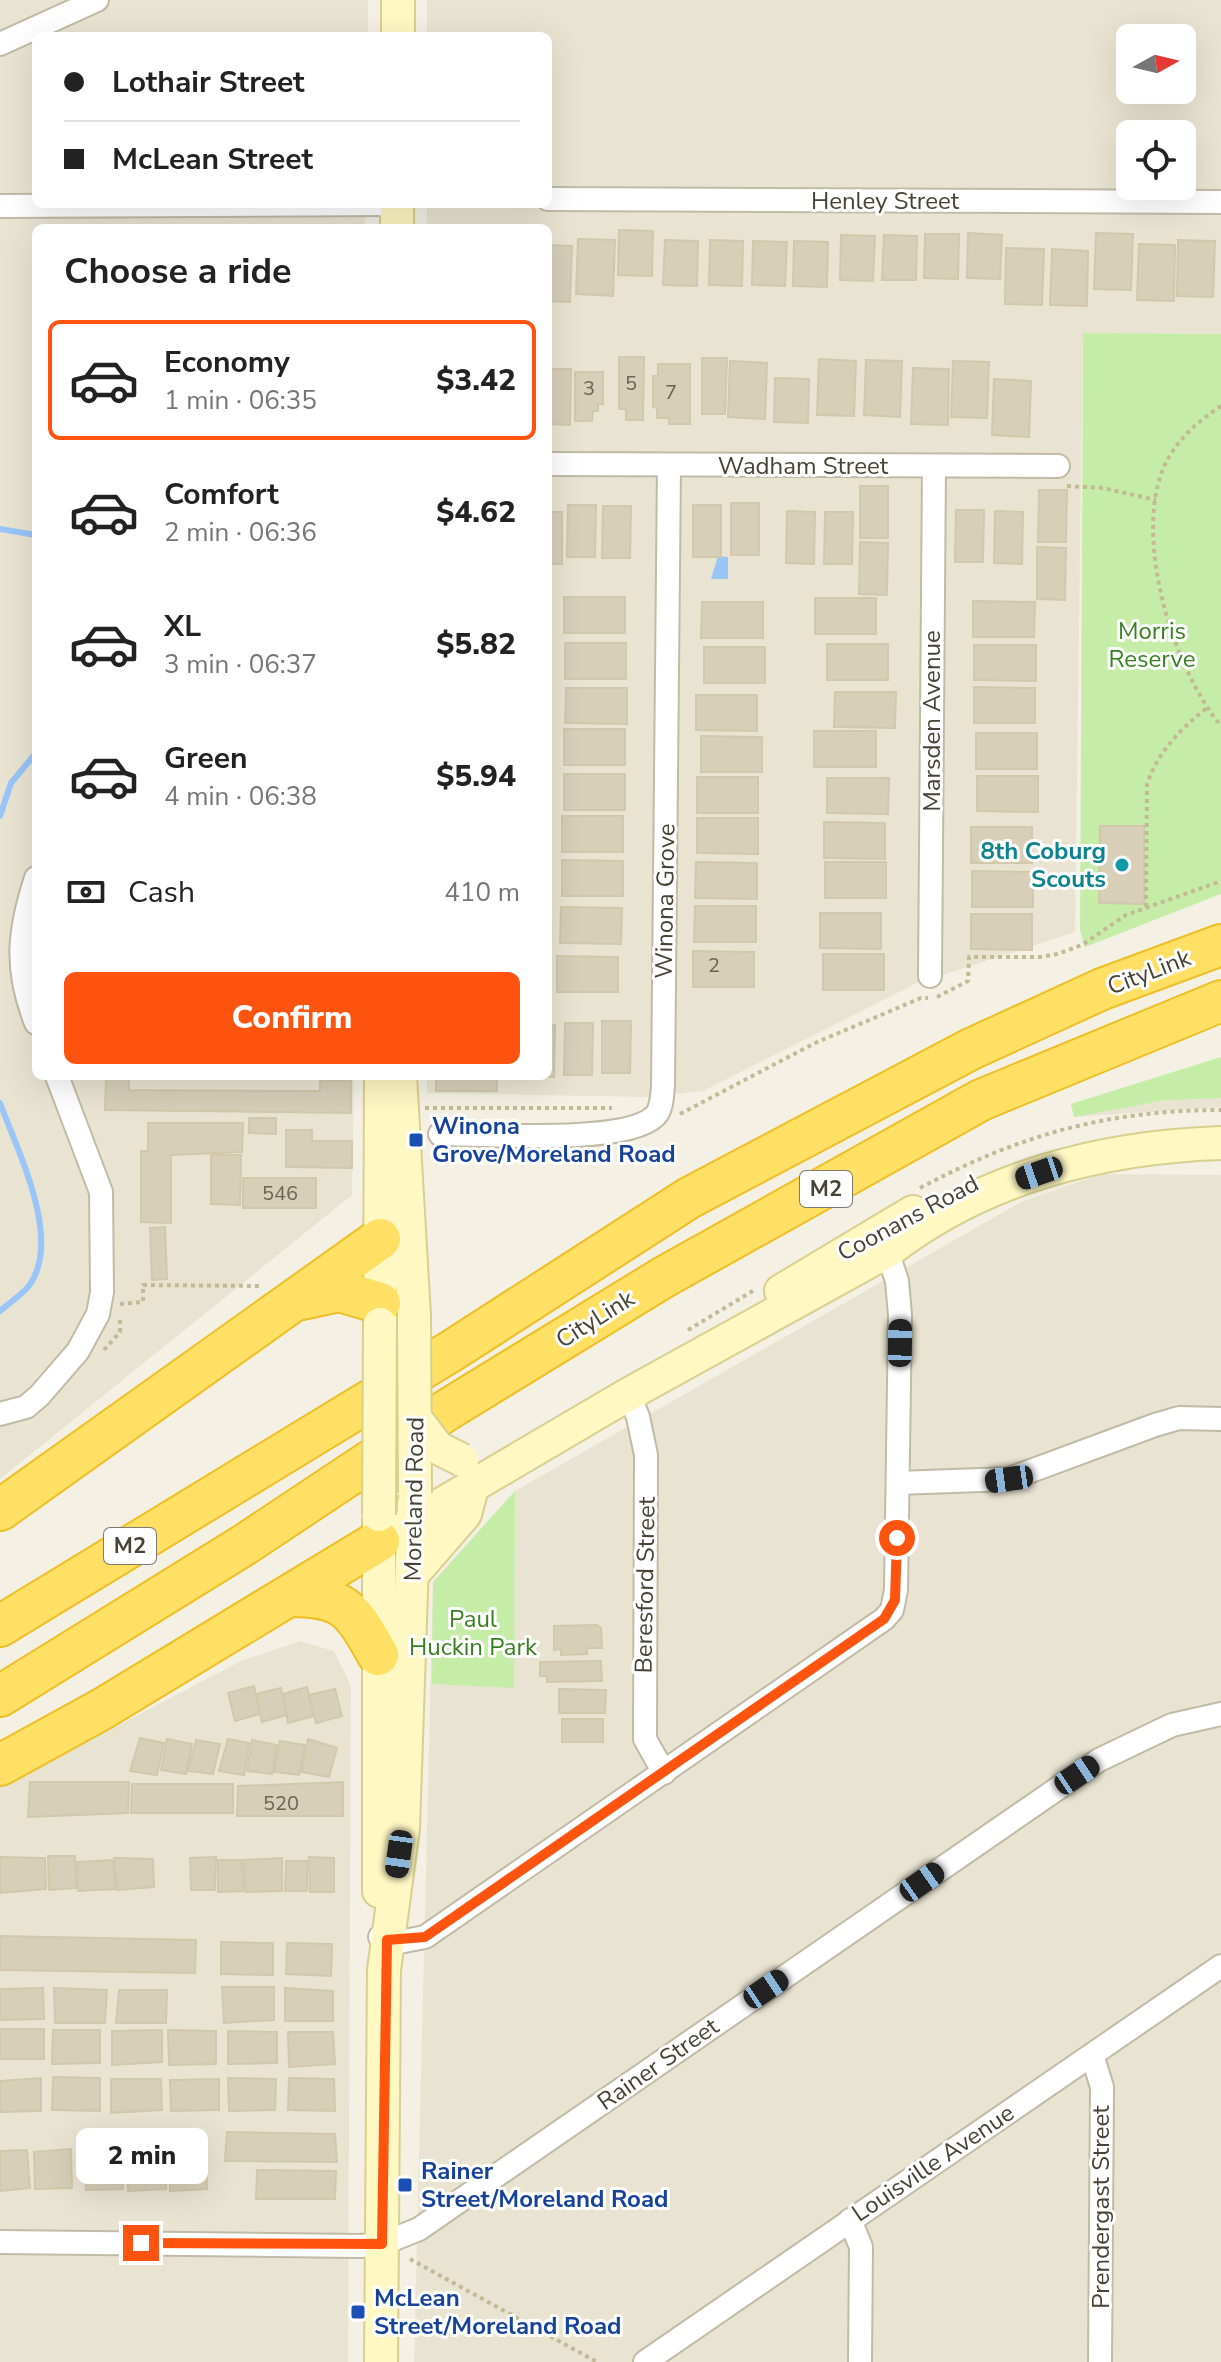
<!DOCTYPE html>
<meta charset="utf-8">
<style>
body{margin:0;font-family:"Nunito Sans",sans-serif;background:#f2f2f2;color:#222;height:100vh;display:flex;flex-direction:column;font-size:30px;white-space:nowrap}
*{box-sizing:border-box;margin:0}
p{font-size:26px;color:#767676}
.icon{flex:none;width:44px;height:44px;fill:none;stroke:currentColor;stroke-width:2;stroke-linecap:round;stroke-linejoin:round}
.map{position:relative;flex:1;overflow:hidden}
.details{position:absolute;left:32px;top:224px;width:520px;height:856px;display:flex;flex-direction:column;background:#fff;border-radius:12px;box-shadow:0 8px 32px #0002}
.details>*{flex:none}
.guide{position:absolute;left:32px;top:32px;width:520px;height:176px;border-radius:12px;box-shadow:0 8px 32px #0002;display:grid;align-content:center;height:176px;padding:0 32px;background:#fff}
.needle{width:52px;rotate:82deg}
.buttons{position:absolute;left:1116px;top:24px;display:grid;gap:16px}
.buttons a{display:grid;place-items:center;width:80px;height:80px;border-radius:12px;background:#fff;box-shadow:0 8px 32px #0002;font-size:40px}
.end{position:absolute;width:36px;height:36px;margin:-18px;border:10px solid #ff5310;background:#fff;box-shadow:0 0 0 4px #fff}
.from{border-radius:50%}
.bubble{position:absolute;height:56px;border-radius:12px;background:#fff;box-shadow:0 8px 32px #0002;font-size:26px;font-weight:800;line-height:56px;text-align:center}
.car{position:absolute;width:24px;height:48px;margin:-24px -12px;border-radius:10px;box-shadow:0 0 6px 2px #0007;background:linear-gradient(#222 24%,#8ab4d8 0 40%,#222 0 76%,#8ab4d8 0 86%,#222 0)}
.guide b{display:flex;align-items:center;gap:28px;height:76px;font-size:30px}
.guide b+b{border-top:2px solid #e0e0e0}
.guide i{width:20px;height:20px;background:#222}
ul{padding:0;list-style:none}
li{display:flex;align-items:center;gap:24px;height:120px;margin:0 16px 12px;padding:0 16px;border:4px solid transparent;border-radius:12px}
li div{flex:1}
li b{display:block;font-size:30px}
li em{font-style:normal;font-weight:800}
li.current{border-color:#ff5310}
li>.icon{width:72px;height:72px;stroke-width:1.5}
h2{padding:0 32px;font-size:36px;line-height:96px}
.pay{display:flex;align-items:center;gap:20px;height:88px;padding:0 32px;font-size:30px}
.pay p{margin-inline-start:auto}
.primary-button{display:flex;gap:16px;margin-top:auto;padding:16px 32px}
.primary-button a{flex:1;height:92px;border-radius:12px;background:#ff5310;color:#fff;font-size:32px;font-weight:800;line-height:92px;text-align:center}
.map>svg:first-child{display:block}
.residential{fill:#e9e4d2;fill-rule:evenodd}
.green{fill:#c5eda8}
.water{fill:#99c5f8}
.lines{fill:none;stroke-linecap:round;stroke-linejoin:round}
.stream{stroke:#99c5f8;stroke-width:6}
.building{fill:#d7cfb8;stroke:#d2c8ab;stroke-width:2}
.street-casing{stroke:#c0bba6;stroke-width:26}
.secondary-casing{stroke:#d9cf8f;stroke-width:36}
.highway-casing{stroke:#eebe25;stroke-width:44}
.path{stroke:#c4b995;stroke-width:4;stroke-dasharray:4 4;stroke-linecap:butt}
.street{stroke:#fff;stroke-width:22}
.secondary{stroke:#fff8c3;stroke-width:32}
.highway{stroke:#ffe064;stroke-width:40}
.secondary-bridge-casing{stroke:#d9cf8f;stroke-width:36;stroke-linecap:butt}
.secondary-bridge{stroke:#fff8c3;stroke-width:32}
.route{stroke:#ff5310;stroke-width:10}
.culture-dot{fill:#0f9aa8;stroke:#fff;stroke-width:3}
.transit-dot{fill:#1a4fb4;stroke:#fff;stroke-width:3}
.labels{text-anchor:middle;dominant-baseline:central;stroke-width:6;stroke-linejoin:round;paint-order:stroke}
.number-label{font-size:20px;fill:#6b6554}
.shield{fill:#fff;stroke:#7e7b70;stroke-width:2}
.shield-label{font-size:22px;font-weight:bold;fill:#474233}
.street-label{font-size:24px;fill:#474233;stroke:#fff}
.park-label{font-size:24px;fill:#387f21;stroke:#fff}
.culture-label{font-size:24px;font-weight:bold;fill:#0d838f;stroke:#fff;text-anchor:end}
.transit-label{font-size:24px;font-weight:bold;fill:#164399;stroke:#fff;text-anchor:start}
</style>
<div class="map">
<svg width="1221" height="2362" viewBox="0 0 1221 2362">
<rect width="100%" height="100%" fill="#f4f1e4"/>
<g class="residential">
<polygon points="0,0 368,0 368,36 36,36 36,204 365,204 365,228 36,228 36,1076 354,1076 352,1195 0,1479"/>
<path d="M427,0H1221V334L1083,333L1075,932L915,984L703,1091L645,1097L427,1093V1076H548V228H427V204H548V36H427ZM1130,38H1182V90H1130ZM1130,134H1182V186H1130Z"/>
<polygon points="1221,1058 1221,1107 1074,1117 1071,1104"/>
<polygon points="1102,1174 1221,1175 1221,2362 414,2362 433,1582 515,1491 1023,1201"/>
<polygon points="300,1641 334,1651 351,1686 348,2362 0,2362 0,1787 241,1661"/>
</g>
<g class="green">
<polygon points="1083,333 1221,334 1221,894 1085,947 1080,930"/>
<polygon points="1221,1057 1221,1098 1166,1100 1074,1117 1071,1104"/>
<polygon points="515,1491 514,1688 432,1684 433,1582"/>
</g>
<polygon class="water" points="718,556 728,557 728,579 711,579"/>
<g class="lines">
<g class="stream">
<polyline points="0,529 36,535"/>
<polyline points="0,816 11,783 36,753"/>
<path d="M0,1103C17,1150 64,1241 28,1287C20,1296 9,1303 0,1311"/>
</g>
</g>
<g class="building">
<polygon points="619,230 653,231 652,276 618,275"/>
<polygon points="968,233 1002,235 1000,279 967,278"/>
<polygon points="1096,233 1133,234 1131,290 1094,289"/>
<polygon points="925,234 959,234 958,279 924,278"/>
<polygon points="841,235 875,236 873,281 840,280"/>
<polygon points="884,235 917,236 916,280 882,280"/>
<polygon points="578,239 615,240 613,296 576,294"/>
<polygon points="665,240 698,241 697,286 663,285"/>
<polygon points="710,240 743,241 742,286 709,285"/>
<polygon points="1178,240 1215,241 1213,297 1177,296"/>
<polygon points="753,241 787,242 785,286 752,285"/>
<polygon points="794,241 828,242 827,287 793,286"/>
<polygon points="1139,244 1175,245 1174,301 1137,300"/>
<polygon points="548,245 572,246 570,302 548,301"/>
<polygon points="1006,248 1044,249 1042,305 1005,304"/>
<polygon points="1052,249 1088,251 1087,306 1050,305"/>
<polygon points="619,357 644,357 643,420 626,420 626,409 619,409"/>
<polygon points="702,358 727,358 725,414 702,414"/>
<polygon points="819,359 856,361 854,416 817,415"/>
<polygon points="866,360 902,361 900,417 864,415"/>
<polygon points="730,361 767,363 765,419 728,417"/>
<polygon points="953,361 989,362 987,418 951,417"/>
<polygon points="658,364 690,364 690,424 669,424 669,418 657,418 657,408 653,407 653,376 658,376"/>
<polygon points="913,368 949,369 948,425 911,424"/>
<polygon points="548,369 571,369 570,425 551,424"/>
<polygon points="575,372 603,372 603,404 598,404 598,411 593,411 592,421 575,421"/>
<polygon points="775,378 809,379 808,423 774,422"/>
<polygon points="994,379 1031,381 1029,437 992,435"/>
<rect x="860" y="486" width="28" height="52"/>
<polygon points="1039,490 1067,490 1066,542 1038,542"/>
<rect x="731" y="503" width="28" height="52"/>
<polygon points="568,505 596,505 595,557 567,557"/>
<rect x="693" y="505" width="28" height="52"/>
<polygon points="603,506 631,506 630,558 602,558"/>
<polygon points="956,510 984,510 983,562 955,562"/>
<polygon points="787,511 815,512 814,564 786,563"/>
<polygon points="995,511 1023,512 1022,564 994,563"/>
<rect x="548" y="512" width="14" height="52"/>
<polygon points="825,512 853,512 852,564 824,564"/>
<polygon points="860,542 888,543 887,595 859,594"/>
<polygon points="1037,547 1066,548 1065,600 1037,599"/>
<rect x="564" y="597" width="61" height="36"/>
<rect x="815" y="598" width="61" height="36"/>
<polygon points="973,601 1035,602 1034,637 973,637"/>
<polygon points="702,602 763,602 763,638 701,638"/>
<rect x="565" y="643" width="61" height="36"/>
<rect x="827" y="644" width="61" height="36"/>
<polygon points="974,645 1036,645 1036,681 974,680"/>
<rect x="704" y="647" width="61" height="36"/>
<polygon points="974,687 1035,688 1035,723 974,723"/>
<polygon points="566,688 627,688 627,724 565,723"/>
<polygon points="835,692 896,692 895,728 834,727"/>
<polygon points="696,695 757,695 757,731 696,730"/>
<rect x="564" y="729" width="61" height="36"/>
<rect x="814" y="731" width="62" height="36"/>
<rect x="976" y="733" width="61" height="36"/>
<polygon points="701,736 762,737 762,772 701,772"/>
<rect x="564" y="774" width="61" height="36"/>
<polygon points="977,776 1038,776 1038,812 977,811"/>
<rect x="697" y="777" width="61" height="36"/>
<polygon points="827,778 889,778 888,814 827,813"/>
<rect x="562" y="816" width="61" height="36"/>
<polygon points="697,818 758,818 758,854 697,853"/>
<polygon points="824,822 885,823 885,859 824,858"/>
<polygon points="1100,826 1144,826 1144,904 1099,903"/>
<rect x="971" y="827" width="61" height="36"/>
<polygon points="562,860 623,861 623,896 562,896"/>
<polygon points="696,862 757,863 757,899 695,898"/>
<rect x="825" y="862" width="61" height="36"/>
<polygon points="972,871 1033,872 1033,907 972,907"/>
<polygon points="695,906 756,906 756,942 694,942"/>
<polygon points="561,907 622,908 621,944 560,943"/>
<polygon points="820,913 881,913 881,949 820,948"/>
<polygon points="971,914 1032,914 1032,950 971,949"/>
<polygon points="693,951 754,952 754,987 693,987"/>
<rect x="823" y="954" width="61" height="36"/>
<polygon points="557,956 618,957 618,992 557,992"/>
<polygon points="602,1021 631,1021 630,1073 602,1073"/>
<polygon points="565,1023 593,1023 592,1075 564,1075"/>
<polygon points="548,1025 555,1025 554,1077 526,1077 548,1076"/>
<rect x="436" y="1076" width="61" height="15"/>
<polygon points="106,1078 129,1079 129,1090 320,1091 320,1081 351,1081 351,1113 105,1110"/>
<polygon points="249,1118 276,1118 276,1134 249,1133"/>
<polygon points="148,1123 243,1123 242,1152 171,1155 171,1223 141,1222 141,1151 148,1151"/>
<polygon points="286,1130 312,1130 312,1141 352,1141 352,1168 286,1167"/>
<polygon points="211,1155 241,1155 240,1205 211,1204"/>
<rect x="243" y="1178" width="73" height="30"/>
<polygon points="165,1227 167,1279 152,1280 150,1228"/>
<polygon points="597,1625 601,1628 602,1648 587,1648 587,1654 561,1655 561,1649 554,1650 554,1626"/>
<polygon points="601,1661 602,1681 547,1682 547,1676 540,1676 540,1662"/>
<polygon points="254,1686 260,1714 235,1721 228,1693"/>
<polygon points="307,1687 314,1716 288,1723 283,1694"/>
<polygon points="281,1688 287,1715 262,1722 256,1694"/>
<polygon points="335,1689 342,1716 316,1723 309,1695"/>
<polygon points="559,1689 606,1690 605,1713 559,1713"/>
<rect x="562" y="1719" width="41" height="23"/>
<polygon points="140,1738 164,1743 157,1775 130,1771"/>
<polygon points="167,1739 192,1744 186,1774 161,1770"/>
<polygon points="228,1739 249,1743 244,1775 219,1771"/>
<polygon points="308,1739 337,1748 329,1777 301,1772"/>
<polygon points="196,1740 220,1744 213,1774 188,1771"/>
<polygon points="252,1740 277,1745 272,1774 247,1771"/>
<polygon points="280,1741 305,1745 299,1775 274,1772"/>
<polygon points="30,1782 129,1782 128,1813 28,1817"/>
<polygon points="343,1782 343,1816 237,1816 238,1786"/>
<polygon points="132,1784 233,1784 233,1813 131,1813"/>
<polygon points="48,1856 75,1856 76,1888 49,1890"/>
<polygon points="0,1857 45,1858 46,1889 0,1893"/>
<polygon points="216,1857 215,1890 191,1890 190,1858"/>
<polygon points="309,1857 334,1858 334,1892 310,1892"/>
<polygon points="114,1858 153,1859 154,1887 117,1890"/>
<polygon points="282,1858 282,1891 246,1892 243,1860"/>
<polygon points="113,1860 115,1889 78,1891 77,1862"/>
<polygon points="218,1860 241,1860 244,1891 218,1892"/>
<polygon points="286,1861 307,1861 307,1891 285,1891"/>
<polygon points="0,1936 196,1940 195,1973 0,1970"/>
<polygon points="221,1942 273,1943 273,1975 221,1974"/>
<polygon points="287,1943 332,1944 331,1976 286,1974"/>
<polygon points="222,1987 274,1987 274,2020 224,2023"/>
<polygon points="43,1988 44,2019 0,2020 0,1989"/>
<polygon points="54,1988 107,1990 105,2023 55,2023"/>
<polygon points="285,1988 333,1991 333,2021 285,2021"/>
<polygon points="119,1990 167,1990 166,2023 116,2023"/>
<rect x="0" y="2029" width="44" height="30"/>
<polygon points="53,2030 100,2030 100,2063 52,2064"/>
<polygon points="162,2030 162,2062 112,2065 112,2031"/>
<polygon points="168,2030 216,2031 216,2064 169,2065"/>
<polygon points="228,2031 277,2032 277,2063 228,2064"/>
<polygon points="288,2032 333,2032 335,2064 289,2067"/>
<polygon points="53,2077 100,2078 100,2111 52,2110"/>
<polygon points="41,2078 41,2111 0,2112 0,2081"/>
<polygon points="228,2078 276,2079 275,2110 229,2111"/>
<polygon points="289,2078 334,2079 335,2111 288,2110"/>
<polygon points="111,2079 161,2079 162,2110 111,2113"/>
<polygon points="219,2079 219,2110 171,2111 170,2080"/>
<polygon points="227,2132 335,2134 337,2162 225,2161"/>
<polygon points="206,2140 207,2189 170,2191 170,2143"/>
<polygon points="119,2144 123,2189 86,2190 85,2147"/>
<polygon points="166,2148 166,2189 128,2191 127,2150"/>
<polygon points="71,2149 72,2188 35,2189 34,2152"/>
<polygon points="27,2150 30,2188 0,2191 0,2151"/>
<polygon points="257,2170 336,2171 335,2199 256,2199"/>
</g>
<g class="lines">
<g class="street-casing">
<g id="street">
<polyline points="0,44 97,0"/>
<polyline points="548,199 1221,202"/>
<polyline points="0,206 392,204"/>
<polyline points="548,464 1058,466"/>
<path d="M36,878C18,933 15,969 36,1023"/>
<polyline points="930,976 934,466"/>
<path d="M440,1134C484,1134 626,1145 655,1116C662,1109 662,1096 663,1086L669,466"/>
<polyline points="629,1394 638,1417 646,1455 645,1739 664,1773"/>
<polyline points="0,1414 26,1407 39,1396 78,1351 98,1314 102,1292 101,1192 57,1076"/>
<polyline points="898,1483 1009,1479 1155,1425 1179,1418 1221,1419"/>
<polyline points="380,1937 399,1942 425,1937 884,1619 892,1610 896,1590 900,1315 897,1281 883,1239"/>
<polyline points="1092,2055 1102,2087 1100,2362"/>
<polyline points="850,2220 861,2247 860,2362"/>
<polyline points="0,2242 360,2246 382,2244 419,2229 1099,1760 1172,1725 1221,1714"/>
<polyline points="645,2362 1221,1966"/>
</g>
</g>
<g class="secondary-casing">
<g id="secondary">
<polyline points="398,36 398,0"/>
<polyline points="397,228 397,204"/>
<polyline points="400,1076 414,1316"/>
<polyline points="781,1291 913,1212"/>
<polyline points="380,1324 381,1076"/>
<path d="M379,1541L629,1394L888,1251C983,1177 1102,1147 1221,1143"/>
<polyline points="412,1575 465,1514 473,1484"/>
<polyline points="379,1891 379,1521"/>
<polyline points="381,2362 384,1970 403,1828 414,1503"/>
</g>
</g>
<g class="highway-casing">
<g id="highway">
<polyline points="302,1299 339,1291 380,1303"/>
<polyline points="0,1510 380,1239"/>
<path d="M289,1596C345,1596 352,1609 378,1655"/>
<polyline points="0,1626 453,1350 689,1198 971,1049 1102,989 1221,945"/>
<polyline points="0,1696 244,1545 447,1410 664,1277 981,1100 1221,1001"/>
<polyline points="0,1765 102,1709 379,1541"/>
</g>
</g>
<g class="path">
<path d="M1221,406C1198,421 1174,442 1163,469C1134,541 1173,668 1221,726"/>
<polyline points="1067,486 1103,488 1156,500"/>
<path d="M1146,907L1147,784C1158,752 1181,728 1207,708"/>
<polyline points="937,997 968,981 969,957 1040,957 1057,954 1082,945 1126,915 1221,881"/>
<polyline points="425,1108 612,1108"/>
<polyline points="680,1114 815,1043 921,998 928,998"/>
<path d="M920,1188C1019,1135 1108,1110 1221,1110"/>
<polyline points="120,1304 143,1302 143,1285 261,1286"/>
<polyline points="688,1330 756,1289"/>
<polyline points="104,1350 120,1332 120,1317"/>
<polyline points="410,2259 597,2362"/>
</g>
<use href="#street" class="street"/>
<use href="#secondary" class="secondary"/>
<use href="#highway" class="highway"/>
<g class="secondary-bridge-casing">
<g id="secondary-bridge">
<polyline points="414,1316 415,1493"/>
<polyline points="415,1418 438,1448 462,1460"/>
<polyline points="379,1515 380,1324"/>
</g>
</g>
<use href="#secondary-bridge" class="secondary-bridge"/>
</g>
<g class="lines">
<polyline class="route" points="141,2243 382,2244 387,1940 425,1937 884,1619 895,1600 897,1538"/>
</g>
<circle class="culture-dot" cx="1122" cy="865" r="8"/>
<g class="transit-dot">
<rect x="408" y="1132" width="16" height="16" rx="4"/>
<rect x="397" y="2177" width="16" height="16" rx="4"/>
<rect x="350" y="2304" width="16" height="16" rx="4"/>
</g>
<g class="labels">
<g class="number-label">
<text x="631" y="383">5</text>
<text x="589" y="388">3</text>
<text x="671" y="392">7</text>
<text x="714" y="965">2</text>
<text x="280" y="1193">546</text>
<text x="281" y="1803">520</text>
</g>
<g class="shield">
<rect x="800" y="1171" width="52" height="36" rx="6"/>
<rect x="104" y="1528" width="52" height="36" rx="6"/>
</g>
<g class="shield-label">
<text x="826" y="1189">M2</text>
<text x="130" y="1546">M2</text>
</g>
<g class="street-label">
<text x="885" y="201">Henley Street</text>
<text x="803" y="466">Wadham Street</text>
<text transform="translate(932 721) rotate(-90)">Marsden Avenue</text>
<text transform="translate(665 901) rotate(-89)">Winona Grove</text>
<text transform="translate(1149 972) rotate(-21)">CityLink</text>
<text transform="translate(908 1218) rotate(-28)">Coonans Road</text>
<text transform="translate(595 1319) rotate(-32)">CityLink</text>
<text transform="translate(414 1499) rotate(-89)">Moreland Road</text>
<text transform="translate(645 1585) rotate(-89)">Beresford Street</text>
<text transform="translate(658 2064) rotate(-35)">Rainer Street</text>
<text transform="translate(933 2163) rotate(-34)">Louisville Avenue</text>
<text transform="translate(1101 2207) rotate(-90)">Prendergast Street</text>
</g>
<g class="park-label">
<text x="1152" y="631">Morris<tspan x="1152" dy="28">Reserve</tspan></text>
<text x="473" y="1619">Paul<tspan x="473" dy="28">Huckin Park</tspan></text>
</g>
<g class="culture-label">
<text x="1106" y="851">8th Coburg<tspan x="1106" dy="28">Scouts</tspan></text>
</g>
<g class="transit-label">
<text x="432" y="1126">Winona<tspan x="432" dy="28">Grove/Moreland Road</tspan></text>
<text x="421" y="2171">Rainer<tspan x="421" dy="28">Street/Moreland Road</tspan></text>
<text x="374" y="2298">McLean<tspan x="374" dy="28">Street/Moreland Road</tspan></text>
</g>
</g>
</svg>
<div class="buttons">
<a><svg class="needle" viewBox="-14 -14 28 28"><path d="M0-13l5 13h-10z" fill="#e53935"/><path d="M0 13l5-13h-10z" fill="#767676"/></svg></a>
<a><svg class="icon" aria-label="locate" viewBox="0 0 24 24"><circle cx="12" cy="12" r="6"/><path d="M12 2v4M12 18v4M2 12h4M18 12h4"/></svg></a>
</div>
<i class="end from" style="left:897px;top:1538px"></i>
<i class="end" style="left:141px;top:2243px"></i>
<div class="bubble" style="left:76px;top:2128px;width:132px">2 min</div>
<i class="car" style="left:1039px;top:1173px;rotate:251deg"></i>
<i class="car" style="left:900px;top:1343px;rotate:1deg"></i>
<i class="car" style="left:1009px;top:1479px;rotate:262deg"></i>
<i class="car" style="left:1077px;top:1775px;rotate:56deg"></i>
<i class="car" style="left:399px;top:1854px;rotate:188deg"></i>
<i class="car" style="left:922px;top:1882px;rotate:55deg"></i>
<i class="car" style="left:766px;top:1989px;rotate:56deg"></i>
<div class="guide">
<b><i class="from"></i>Lothair Street</b>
<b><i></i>McLean Street</b>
</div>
<section class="details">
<h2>Choose a ride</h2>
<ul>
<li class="current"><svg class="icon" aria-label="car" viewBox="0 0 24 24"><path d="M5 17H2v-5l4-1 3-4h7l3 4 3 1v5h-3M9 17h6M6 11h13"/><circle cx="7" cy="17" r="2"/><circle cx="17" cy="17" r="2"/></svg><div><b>Economy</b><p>1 min · 06:35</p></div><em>$3.42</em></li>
<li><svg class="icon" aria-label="car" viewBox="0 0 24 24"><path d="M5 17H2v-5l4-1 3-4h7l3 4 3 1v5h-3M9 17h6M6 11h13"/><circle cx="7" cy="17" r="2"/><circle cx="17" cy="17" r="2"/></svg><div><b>Comfort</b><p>2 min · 06:36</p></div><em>$4.62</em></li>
<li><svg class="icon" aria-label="car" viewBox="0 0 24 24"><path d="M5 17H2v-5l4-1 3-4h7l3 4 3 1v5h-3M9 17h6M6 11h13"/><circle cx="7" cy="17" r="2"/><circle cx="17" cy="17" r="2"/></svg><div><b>XL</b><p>3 min · 06:37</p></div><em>$5.82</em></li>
<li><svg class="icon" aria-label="car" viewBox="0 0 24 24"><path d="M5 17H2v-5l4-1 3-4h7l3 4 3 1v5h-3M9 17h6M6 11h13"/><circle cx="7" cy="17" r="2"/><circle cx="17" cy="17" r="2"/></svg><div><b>Green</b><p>4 min · 06:38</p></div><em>$5.94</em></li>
</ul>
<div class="pay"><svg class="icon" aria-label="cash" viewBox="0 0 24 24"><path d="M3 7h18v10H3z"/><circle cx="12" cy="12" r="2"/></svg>Cash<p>410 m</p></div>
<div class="primary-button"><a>Confirm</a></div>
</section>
</div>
